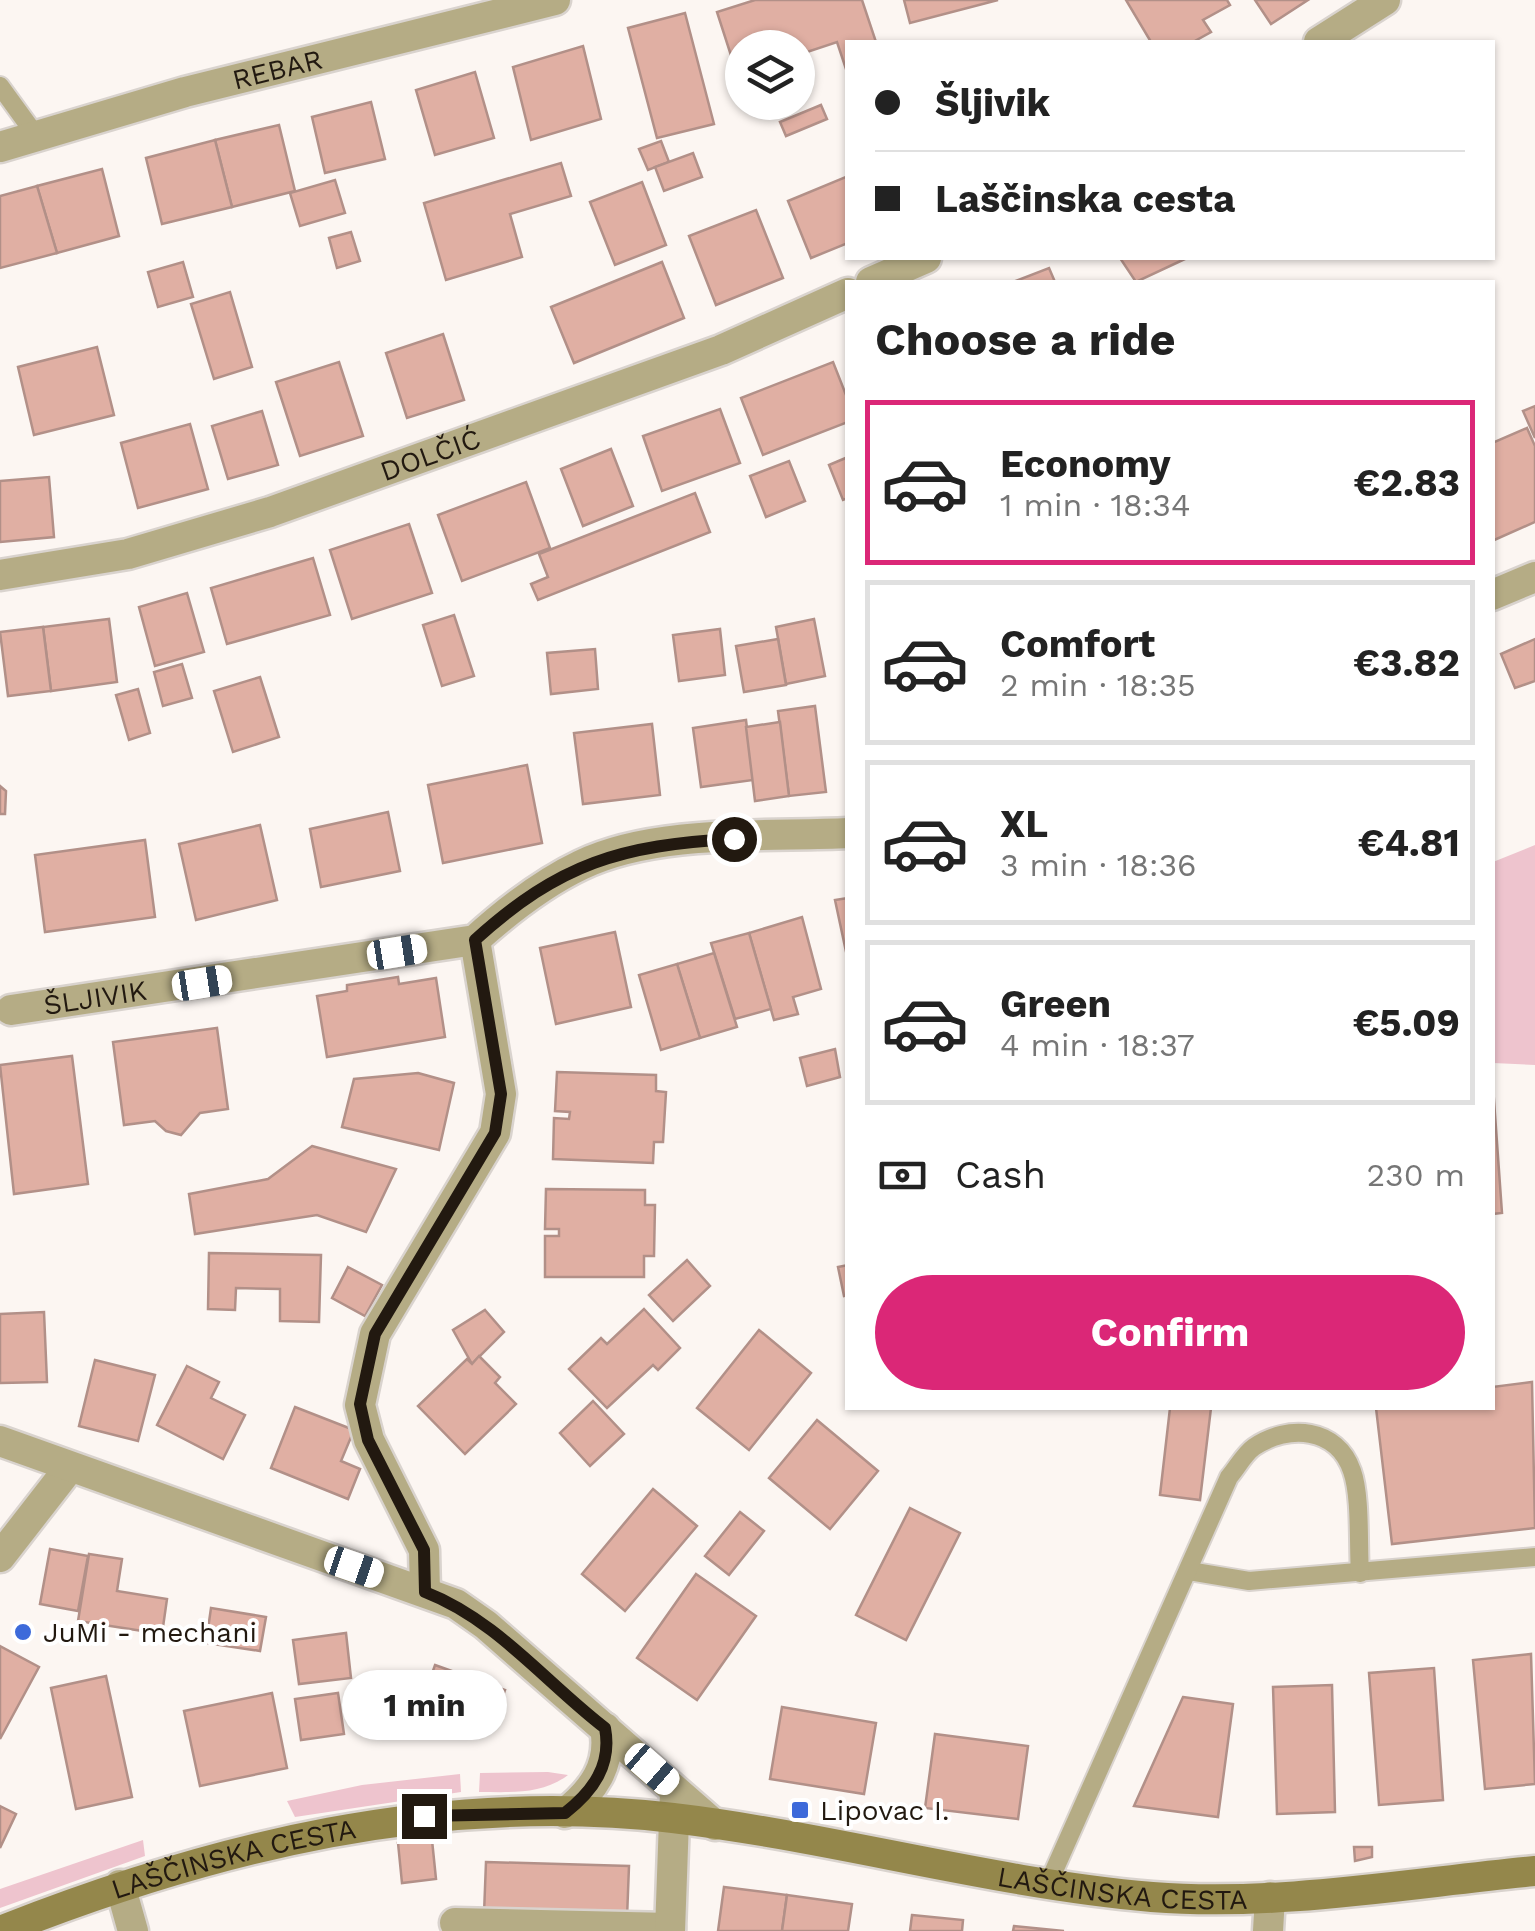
<!DOCTYPE html>
<meta charset="utf-8">
<style>
body{margin:0;font-family:"Work Sans",sans-serif;background:#f2f2f2;color:#222;height:100vh;display:flex;flex-direction:column;font-size:38px;white-space:nowrap}
*{box-sizing:border-box;margin:0}
p{font-size:32px;color:#767676}
.icon{flex:none;width:55px;height:55px;fill:none;stroke:currentColor;stroke-width:2;stroke-linecap:round;stroke-linejoin:round}
.map{position:relative;flex:1;overflow:hidden}
.panel{position:absolute;left:845px;top:280px;width:650px;height:1130px;display:flex;flex-direction:column;background:#fff;border-radius:0px;box-shadow:0 2px 8px #0004}
.panel>*{flex:none}
.guide{position:absolute;left:845px;top:40px;width:650px;height:220px;border-radius:0px;box-shadow:0 2px 8px #0004;display:grid;align-content:center;height:220px;padding:0 30px;background:#fff}
.buttons{position:absolute;left:725px;top:30px;display:grid;gap:20px}
.buttons a{display:grid;place-items:center;width:90px;height:90px;border-radius:50%;background:#fff;box-shadow:0 2px 8px #0004;font-size:50px}
.end{position:absolute;width:45px;height:45px;margin:-22px;border:12px solid #221910;background:#fff;box-shadow:0 0 0 5px #fff}
.from{border-radius:50%}
.bubble{position:absolute;height:70px;border-radius:35px;background:#fff;box-shadow:0 2px 8px #0004;font-size:32px;font-weight:700;line-height:70px;text-align:center}
.car{position:absolute;width:30px;height:60px;margin:-30px -15px;border-radius:12px;box-shadow:0 0 8px 2px #0007;background:linear-gradient(#fff 24%,#345 0 40%,#fff 0 76%,#345 0 86%,#fff 0)}
.guide b{display:flex;align-items:center;gap:35px;height:95px;font-size:38px}
.guide b+b{border-top:2px solid #e0e0e0}
.guide i{width:25px;height:25px;background:#222}
ul{padding:0;list-style:none}
li{display:flex;align-items:center;gap:30px;height:165px;margin:0 20px 15px;padding:0 10px;border:5px solid #e0e0e0;border-radius:0px}
li div{flex:1}
li b{display:block;font-size:38px}
li em{font-style:normal;font-weight:700}
li.current{border-color:#db2777}
li>.icon{width:90px;height:90px;stroke-width:1.5}
h2{padding:0 30px;font-size:45px;line-height:120px}
.pay{display:flex;align-items:center;gap:25px;height:110px;padding:0 30px;font-size:38px}
.pay p{margin-inline-start:auto}
.button{display:flex;gap:20px;margin-top:auto;padding:20px 30px}
.button a{flex:1;height:115px;border-radius:60px;background:#db2777;color:#fff;font-size:40px;font-weight:700;line-height:115px;text-align:center}
.map>svg:first-child{display:block}
.green{fill:#eec4ce}
.building{fill:#e0afa3;stroke:#b29088;stroke-width:2.5}
.lines{fill:none;stroke-linecap:round;stroke-linejoin:round}
.service-casing{stroke:#d9d3ce;stroke-width:22}
.minor-casing{stroke:#d9d3ce;stroke-width:35}
.tertiary-casing{stroke:#d9d3ce;stroke-width:35}
.secondary-casing{stroke:#d9d3ce;stroke-width:35}
.service{stroke:#b5ac85;stroke-width:18}
.minor{stroke:#b5ac85;stroke-width:30}
.tertiary{stroke:#b5ac85;stroke-width:30}
.secondary{stroke:#94874b;stroke-width:30}
.route{stroke:#221910;stroke-width:12}
.poi-dot{fill:#3d6ada;stroke:#fff;stroke-width:4}
.labels{text-anchor:middle;dominant-baseline:central;stroke-width:8;stroke-linejoin:round;paint-order:stroke}
.street-label{font-size:28px;fill:#221910;stroke:#fff}
.poi-label{font-size:28px;fill:#221910;stroke:#fff;text-anchor:start}
</style>
<div class="map">
<svg width="1535" height="1931" viewBox="0 0 1535 1931">
<rect width="100%" height="100%" fill="#fcf6f2"/>
<g class="green">
<polygon points="1535,845 1535,1065 1493,1063 1493,862"/>
<path d="M548,1772L568,1775C542,1795 510,1792 479,1792L480,1773Z"/>
<polygon points="460,1774 461,1792 295,1817 287,1801 362,1785"/>
<polygon points="143,1840 145,1856 0,1908 0,1889"/>
</g>
<g class="building">
<polygon points="755,0 862,0 876,42 848,42 848,75 837,42 798,55 798,48 742,48 742,73 737,74 717,12"/>
<polygon points="904,0 998,0 910,23"/>
<polygon points="1126,0 1227,0 1230,5 1203,20 1211,32 1193,42 1151,42"/>
<polygon points="1255,0 1308,0 1271,24"/>
<polygon points="685,13 714,124 657,138 628,28"/>
<polygon points="583,46 601,119 531,140 513,67"/>
<polygon points="475,72 494,138 435,155 416,90"/>
<polygon points="371,102 385,159 325,173 312,117"/>
<polygon points="821,105 827,119 786,136 780,122"/>
<polygon points="279,125 295,191 232,207 215,140"/>
<polygon points="215,140 232,207 162,224 146,158"/>
<polygon points="661,141 669,162 648,170 639,149"/>
<polygon points="693,153 702,177 664,191 655,167"/>
<polygon points="561,163 571,196 510,214 522,257 446,280 424,203"/>
<polygon points="102,169 119,236 57,253 37,186"/>
<polygon points="848,176 848,243 811,258 788,201"/>
<polygon points="335,180 345,213 300,226 290,193"/>
<polygon points="642,182 666,245 615,265 590,202"/>
<polygon points="37,186 57,253 0,268 0,196"/>
<polygon points="756,210 783,278 716,305 689,236"/>
<polygon points="351,232 360,261 337,268 329,238"/>
<polygon points="1120,258 1187,258 1136,282"/>
<polygon points="183,262 193,297 158,307 148,272"/>
<polygon points="662,262 684,318 574,363 551,307"/>
<polygon points="1049,268 1055,282 1013,282"/>
<polygon points="230,292 252,367 214,379 191,304"/>
<polygon points="443,334 464,400 407,418 386,353"/>
<polygon points="97,347 114,415 34,435 18,367"/>
<polygon points="339,362 363,436 300,456 276,382"/>
<polygon points="833,362 848,400 848,422 763,455 741,398"/>
<polygon points="1535,406 1535,438 1523,411"/>
<polygon points="720,409 740,463 662,491 643,436"/>
<polygon points="262,411 278,465 228,479 212,426"/>
<polygon points="190,424 208,489 138,508 121,443"/>
<polygon points="1527,428 1535,446 1535,522 1492,541 1492,443"/>
<polygon points="611,449 633,506 583,526 561,469"/>
<polygon points="848,457 848,498 843,500 829,465"/>
<polygon points="789,461 805,501 766,517 750,476"/>
<polygon points="49,477 54,537 0,542 0,481"/>
<polygon points="526,482 550,548 462,581 438,515"/>
<polygon points="695,493 710,532 538,600 531,584 548,577 539,554"/>
<polygon points="409,524 432,593 352,619 330,550"/>
<polygon points="313,558 330,615 227,644 211,588"/>
<polygon points="187,593 204,652 155,666 139,607"/>
<polygon points="454,615 474,676 442,686 423,625"/>
<polygon points="109,619 117,682 51,691 43,627"/>
<polygon points="814,619 825,676 786,684 776,627"/>
<polygon points="43,627 51,691 8,696 0,632"/>
<polygon points="720,629 725,675 679,681 673,635"/>
<polygon points="778,639 786,685 744,692 736,646"/>
<polygon points="1535,639 1535,681 1515,688 1501,654"/>
<polygon points="595,649 598,689 551,694 547,653"/>
<polygon points="182,664 192,698 163,706 154,672"/>
<polygon points="260,677 279,737 233,752 214,691"/>
<polygon points="138,689 150,733 129,740 116,695"/>
<polygon points="815,706 826,792 789,796 778,711"/>
<polygon points="746,720 753,780 701,787 693,728"/>
<polygon points="780,722 789,796 755,801 746,727"/>
<polygon points="652,724 660,795 583,804 574,733"/>
<polygon points="527,765 542,843 443,863 428,785"/>
<polygon points="0,786 6,791 5,814 0,814"/>
<polygon points="388,812 400,871 321,887 310,829"/>
<polygon points="260,825 277,900 196,920 179,844"/>
<polygon points="145,840 155,917 45,932 35,855"/>
<polygon points="848,898 848,961 835,900"/>
<polygon points="802,917 821,989 793,997 798,1014 774,1020 749,933"/>
<polygon points="615,932 631,1007 556,1024 540,948"/>
<polygon points="749,933 771,1009 735,1019 711,943"/>
<polygon points="714,953 737,1027 700,1038 677,964"/>
<polygon points="677,964 700,1038 661,1050 639,975"/>
<polygon points="398,977 399,984 436,978 445,1037 327,1057 317,996 347,991 347,985"/>
<polygon points="217,1028 228,1109 200,1113 181,1135 166,1131 155,1121 124,1125 113,1042"/>
<polygon points="835,1049 840,1077 807,1086 800,1058"/>
<polygon points="72,1056 88,1184 14,1194 0,1065"/>
<polygon points="557,1072 656,1075 656,1091 666,1092 663,1142 654,1142 653,1163 553,1159 554,1118 569,1119 570,1112 555,1111"/>
<polygon points="1492,1072 1502,1213 1492,1214"/>
<polygon points="418,1073 454,1083 439,1150 342,1127 354,1079"/>
<polygon points="312,1146 396,1169 366,1232 317,1215 195,1234 189,1194 268,1179"/>
<polygon points="546,1189 645,1190 645,1205 655,1205 654,1256 644,1256 644,1277 545,1277 545,1236 559,1236 559,1229 545,1229"/>
<polygon points="209,1253 321,1255 319,1322 280,1321 280,1289 236,1288 235,1310 208,1309"/>
<polygon points="687,1260 710,1286 673,1321 649,1295"/>
<polygon points="848,1265 848,1295 844,1296 838,1267"/>
<polygon points="348,1267 382,1285 365,1316 332,1298"/>
<polygon points="644,1309 680,1348 658,1370 653,1365 607,1408 569,1369 601,1338 607,1344"/>
<polygon points="485,1310 504,1332 472,1364 453,1330"/>
<polygon points="44,1312 47,1382 0,1383 0,1314"/>
<polygon points="759,1330 811,1373 749,1450 697,1408"/>
<polygon points="479,1356 500,1377 495,1383 516,1404 465,1454 418,1406 467,1359 472,1364"/>
<polygon points="95,1360 155,1375 138,1441 79,1426"/>
<polygon points="187,1366 219,1382 211,1398 245,1415 223,1459 157,1425"/>
<polygon points="1532,1382 1535,1528 1392,1544 1376,1408 1492,1408 1492,1387"/>
<polygon points="593,1401 624,1434 590,1466 560,1433"/>
<polygon points="295,1407 354,1430 341,1461 360,1469 348,1499 271,1468"/>
<polygon points="1170,1408 1211,1408 1200,1500 1160,1495"/>
<polygon points="817,1420 878,1471 830,1529 769,1478"/>
<polygon points="653,1489 697,1526 625,1611 582,1574"/>
<polygon points="910,1508 960,1533 906,1640 856,1615"/>
<polygon points="740,1512 764,1531 729,1575 705,1556"/>
<polygon points="50,1549 88,1556 78,1611 40,1604"/>
<polygon points="89,1554 122,1559 117,1591 167,1599 162,1634 78,1621"/>
<polygon points="696,1574 756,1616 697,1700 637,1658"/>
<polygon points="211,1608 266,1617 260,1651 206,1643"/>
<polygon points="346,1633 351,1678 299,1684 293,1640"/>
<polygon points="0,1646 39,1667 0,1739"/>
<polygon points="1531,1654 1535,1784 1485,1789 1473,1660"/>
<polygon points="435,1665 505,1690 494,1721 463,1710 455,1733 416,1719"/>
<polygon points="1434,1668 1443,1800 1379,1805 1369,1673"/>
<polygon points="106,1676 132,1797 76,1809 51,1688"/>
<polygon points="1332,1685 1335,1812 1277,1814 1273,1687"/>
<polygon points="272,1693 287,1768 200,1786 184,1711"/>
<polygon points="338,1693 344,1734 301,1740 295,1699"/>
<polygon points="1183,1697 1233,1704 1218,1817 1134,1806"/>
<polygon points="782,1707 876,1723 864,1794 770,1779"/>
<polygon points="935,1734 1028,1746 1018,1819 925,1808"/>
<polygon points="0,1806 16,1814 0,1848"/>
<polygon points="432,1840 436,1879 402,1883 398,1843"/>
<polygon points="1354,1847 1372,1847 1372,1857 1355,1861"/>
<polygon points="486,1862 629,1866 627,1918 484,1914"/>
<polygon points="724,1887 787,1895 782,1931 718,1931"/>
<polygon points="787,1895 852,1904 848,1931 782,1931"/>
<polygon points="912,1915 963,1920 962,1931 910,1931"/>
<polygon points="1014,1926 1064,1931 1013,1931"/>
</g>
<g class="lines">
<g class="service-casing">
<g id="service">
<polyline points="0,86 37,137"/>
<polyline points="1189,1571 1249,1581 1535,1557"/>
<path d="M1049,1882L1229,1477C1237,1468 1244,1454 1254,1447C1288,1424 1337,1427 1352,1471C1361,1496 1358,1545 1360,1573"/>
</g>
</g>
<g class="minor-casing">
<g id="minor">
<polyline points="1319,42 1385,0"/>
<path id="s1" d="M0,147L185,92L555,0"/>
<polyline points="871,282 926,258"/>
<path id="s2" d="M0,575L128,554L270,512L721,350L848,293"/>
<polyline points="1492,595 1535,577"/>
<path id="s3" d="M11,1010L475,940C507,911 541,884 581,865C655,829 767,837 848,833"/>
<polyline points="0,1557 70,1467"/>
<polyline points="425,1592 424,1550 369,1440 360,1405 375,1334 495,1133 501,1094 475,940"/>
<polyline points="120,1885 133,1931"/>
<polyline points="455,1923 670,1928"/>
<polyline points="670,1931 675,1792"/>
<polyline points="1268,1931 1270,1897"/>
</g>
</g>
<g class="tertiary-casing">
<g id="tertiary">
<polyline points="0,1441 456,1604 486,1625 715,1825"/>
<path d="M565,1813C593,1791 612,1765 605,1728"/>
</g>
</g>
<g class="secondary-casing">
<g id="secondary">
<path id="s4" d="M0,1931C215,1846 440,1791 673,1818C833,1837 991,1883 1152,1897C1279,1907 1409,1883 1535,1871"/>
</g>
</g>
<use href="#service" class="service"/>
<use href="#minor" class="minor"/>
<use href="#tertiary" class="tertiary"/>
<use href="#secondary" class="secondary"/>
</g>
<g class="lines">
<path class="route" d="M424,1816L565,1813C593,1791 612,1765 605,1728C545,1682 497,1620 425,1592L424,1550L368,1440L360,1404L375,1334L495,1133L501,1094L475,940C560,863 621,845 734,839"/>
</g>
<g class="poi-dot">
<circle cx="23" cy="1632" r="10"/>
<rect x="790" y="1800" width="20" height="20" rx="5"/>
</g>
<g class="labels">
<g class="street-label">
<text stroke="none"><textPath href="#s1" startOffset="288">REBAR</textPath></text>
<text stroke="none"><textPath href="#s2" startOffset="448">DOLČIĆ</textPath></text>
<text stroke="none"><textPath href="#s3" startOffset="85">ŠLJIVIK</textPath></text>
<text stroke="none"><textPath href="#s4" startOffset="245">LAŠČINSKA CESTA</textPath></text>
<text stroke="none"><textPath href="#s4" startOffset="1145">LAŠČINSKA CESTA</textPath></text>
</g>
<g class="poi-label">
<text x="43" y="1632">JuMi - mechani</text>
<text x="820" y="1810">Lipovac I.</text>
</g>
</g>
</svg>
<div class="buttons">
<a><svg class="icon" aria-label="layers" viewBox="0 0 24 24"><path d="M12 4l9 5-9 5-9-5zM3 14l9 5 9-5"/></svg></a>
</div>
<i class="end from" style="left:734px;top:839px"></i>
<i class="end" style="left:424px;top:1816px"></i>
<div class="bubble" style="left:342px;top:1670px;width:165px">1 min</div>
<i class="car" style="left:397px;top:952px;rotate:81deg"></i>
<i class="car" style="left:202px;top:983px;rotate:81deg"></i>
<i class="car" style="left:354px;top:1567px;rotate:109deg"></i>
<i class="car" style="left:652px;top:1769px;rotate:131deg"></i>
<div class="guide">
<b><i class="from"></i>Šljivik</b>
<b><i></i>Laščinska cesta</b>
</div>
<section class="panel">
<h2>Choose a ride</h2>
<ul>
<li class="current"><svg class="icon" aria-label="car" viewBox="0 0 24 24"><path d="M5 17H2v-5l4-1 3-4h7l3 4 3 1v5h-3M9 17h6M6 11h13"/><circle cx="7" cy="17" r="2"/><circle cx="17" cy="17" r="2"/></svg><div><b>Economy</b><p>1 min · 18:34</p></div><em>€2.83</em></li>
<li><svg class="icon" aria-label="car" viewBox="0 0 24 24"><path d="M5 17H2v-5l4-1 3-4h7l3 4 3 1v5h-3M9 17h6M6 11h13"/><circle cx="7" cy="17" r="2"/><circle cx="17" cy="17" r="2"/></svg><div><b>Comfort</b><p>2 min · 18:35</p></div><em>€3.82</em></li>
<li><svg class="icon" aria-label="car" viewBox="0 0 24 24"><path d="M5 17H2v-5l4-1 3-4h7l3 4 3 1v5h-3M9 17h6M6 11h13"/><circle cx="7" cy="17" r="2"/><circle cx="17" cy="17" r="2"/></svg><div><b>XL</b><p>3 min · 18:36</p></div><em>€4.81</em></li>
<li><svg class="icon" aria-label="car" viewBox="0 0 24 24"><path d="M5 17H2v-5l4-1 3-4h7l3 4 3 1v5h-3M9 17h6M6 11h13"/><circle cx="7" cy="17" r="2"/><circle cx="17" cy="17" r="2"/></svg><div><b>Green</b><p>4 min · 18:37</p></div><em>€5.09</em></li>
</ul>
<div class="pay"><svg class="icon" aria-label="cash" viewBox="0 0 24 24"><path d="M3 7h18v10H3z"/><circle cx="12" cy="12" r="2"/></svg>Cash<p>230 m</p></div>
<div class="button"><a>Confirm</a></div>
</section>
</div>
